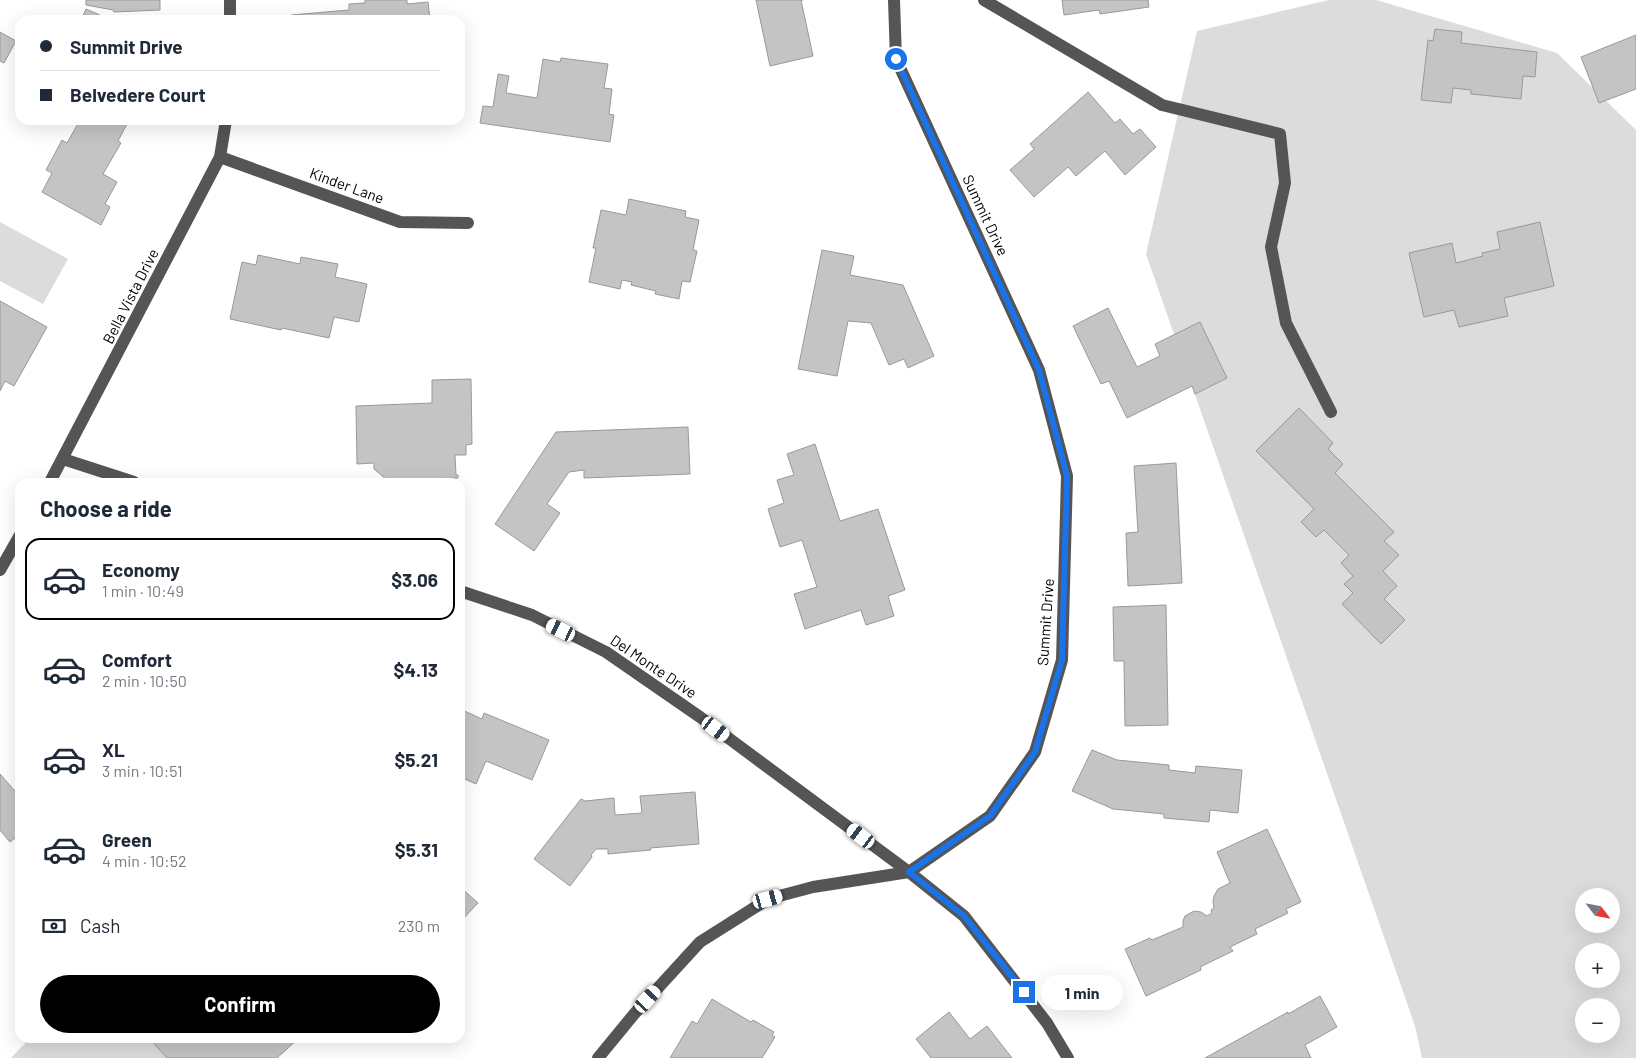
<!DOCTYPE html>
<meta charset="utf-8">
<style>
body{margin:0;font-family:Barlow,sans-serif;background:#f2f2f3;color:#1f2937;height:100vh;display:flex;flex-direction:column;font-size:19px;white-space:nowrap}
*{box-sizing:border-box;margin:0}
p{font-size:16px;color:#747a83}
.icon{flex:none;width:28px;height:28px;fill:none;stroke:currentColor;stroke-width:2;stroke-linecap:round;stroke-linejoin:round}
.map{position:relative;flex:1;overflow:hidden}
.sheet{position:absolute;left:15px;top:478px;width:450px;height:565px;display:flex;flex-direction:column;background:#fff;border-radius:15px;box-shadow:0 5px 20px #0002}
.sheet>*{flex:none}
.hud{position:absolute;left:15px;top:15px;width:450px;height:110px;border-radius:15px;box-shadow:0 5px 20px #0002;display:grid;align-content:center;height:110px;padding:0 25px;background:#fff}
.needle{width:32px;rotate:122deg}
.buttons{position:absolute;left:1575px;top:888px;display:grid;gap:10px}
.buttons a{display:grid;place-items:center;width:45px;height:45px;border-radius:50%;background:#fff;box-shadow:0 5px 20px #0002;font-size:25px}
.end{position:absolute;width:22px;height:22px;margin:-11px;border:6px solid #1a73e8;background:#fff;box-shadow:0 0 0 2px #fff}
.from{border-radius:50%}
.bubble{position:absolute;height:35px;border-radius:18px;background:#fff;box-shadow:0 5px 20px #0002;font-size:16px;font-weight:700;line-height:35px;text-align:center}
.car{position:absolute;width:15px;height:30px;margin:-15px -8px;border-radius:6px;box-shadow:0 0 4px 1px #0007;background:linear-gradient(#fff 24%,#345 0 40%,#fff 0 76%,#345 0 86%,#fff 0)}
.hud b{display:flex;align-items:center;gap:18px;height:48px;font-size:19px}
.hud b+b{border-top:1px solid #e0e1e3}
.hud i{width:12px;height:12px;background:#1f2937}
ul{padding:0;list-style:none}
li{display:flex;align-items:center;gap:15px;height:82px;margin:0 10px 8px;padding:0 15px;border:2px solid transparent;border-radius:15px}
li div{flex:1}
li b{display:block;font-size:19px}
li em{font-style:normal;font-weight:700}
li.active{border-color:#000}
li>.icon{width:45px;height:45px;stroke-width:1.5}
h2{padding:0 25px;font-size:22px;line-height:60px}
.pay{display:flex;align-items:center;gap:12px;height:55px;padding:0 25px;font-size:19px}
.pay p{margin-inline-start:auto}
.button{display:flex;gap:10px;margin-top:auto;padding:10px 25px}
.button a{flex:1;height:58px;border-radius:30px;background:#000;color:#fff;font-size:20px;font-weight:700;line-height:58px;text-align:center}
.map>svg:first-child{display:block}
.green{fill:#dcdcdc;fill-rule:evenodd}
.building{fill:#c4c4c4;stroke:#999}
.lines{fill:none;stroke-linecap:round;stroke-linejoin:round}
.minor{stroke:#555;stroke-width:12}
.route{stroke:#1a73e8;stroke-width:6}
.labels{text-anchor:middle;dominant-baseline:central;stroke-width:4.5;stroke-linejoin:round;paint-order:stroke}
.street-label{font-size:15px;fill:#000;stroke:#fff}
</style>
<div class="map">
<svg width="1636" height="1058" viewBox="0 0 1636 1058">
<rect width="100%" height="100%" fill="#fff"/>
<g class="green">
<path d="M1329,0H1376L1557,53L1636,130V1058H1422L1415,1026L1146,254L1197,31ZM1584,896H1611V924H1584ZM1584,951H1611V979H1584ZM1584,1006H1611V1034H1584Z"/>
<polygon points="0,222 68,259 43,304 0,281"/>
<polygon points="30,1038 173,1038 192,1058 11,1058"/>
</g>
<g class="building">
<polygon points="86,0 160,0 160,10 114,12 113,10 86,5"/>
<polygon points="365,0 407,0 407,4 428,2 430,20 291,20 291,15 349,10 349,4 365,3"/>
<polygon points="756,0 803,0 801,0 813,56 770,66"/>
<polygon points="1062,0 1148,0 1149,7 1100,14 1099,10 1064,15"/>
<polygon points="86,9 102,16 100,20 81,20"/>
<polygon points="1435,29 1462,32 1461,43 1537,52 1535,77 1523,76 1521,99 1471,94 1471,90 1453,88 1451,103 1421,100 1428,40 1433,41"/>
<polygon points="0,32 16,41 4,63 0,61"/>
<polygon points="1636,35 1636,89 1599,103 1581,57"/>
<polygon points="561,58 608,64 604,88 612,89 609,114 614,115 610,142 480,123 483,106 493,107 498,74 509,76 506,93 537,98 543,59 560,62"/>
<polygon points="1088,92 1115,123 1120,119 1133,134 1140,129 1156,147 1125,175 1105,151 1076,176 1068,167 1034,197 1010,170 1034,149 1030,144"/>
<polygon points="80,120 133,120 131,124 128,122 118,141 121,143 103,174 117,182 105,204 110,207 101,225 42,192 52,173 46,170 62,140 67,143"/>
<polygon points="629,199 686,211 685,217 699,220 693,250 697,251 690,282 682,281 679,299 655,294 656,291 631,285 632,282 622,280 620,289 589,282 596,248 593,248 601,210 626,215"/>
<polygon points="1540,222 1554,286 1504,298 1508,316 1459,327 1454,310 1424,317 1409,253 1452,243 1456,263 1483,256 1482,253 1500,249 1497,232"/>
<polygon points="822,250 854,256 850,275 903,285 934,356 908,368 904,359 889,365 871,323 848,321 837,376 798,369"/>
<polygon points="258,255 300,264 301,257 338,264 335,277 367,284 359,322 334,317 329,338 282,328 281,330 230,319 242,262 256,265"/>
<polygon points="0,301 47,327 14,386 5,381 0,391"/>
<polygon points="1108,308 1137,367 1160,356 1155,344 1200,322 1227,378 1195,394 1192,386 1127,418 1109,381 1101,384 1073,326"/>
<polygon points="471,379 472,444 466,445 466,455 455,455 456,475 458,475 458,478 431,479 431,482 402,482 402,480 387,480 374,469 374,463 357,464 356,406 432,403 432,380"/>
<polygon points="1299,408 1333,443 1328,449 1343,464 1335,473 1394,532 1384,541 1399,555 1383,571 1397,586 1384,599 1405,620 1381,644 1342,604 1353,593 1344,584 1353,576 1341,563 1349,555 1324,530 1316,537 1301,522 1314,509 1256,451"/>
<polygon points="688,427 690,474 584,478 584,470 569,472 547,504 560,513 534,551 495,524 556,432"/>
<polygon points="815,444 840,521 878,509 905,590 888,596 894,616 866,625 861,610 805,629 794,594 817,587 802,540 780,547 768,509 784,503 777,480 794,475 787,454"/>
<polygon points="1176,463 1182,583 1128,586 1126,533 1138,532 1134,466"/>
<polygon points="1166,605 1168,725 1125,726 1124,661 1114,661 1113,607"/>
<polygon points="460,709 482,719 484,713 549,740 532,780 486,761 476,784 460,777"/>
<polygon points="1092,750 1117,760 1169,765 1169,770 1195,773 1196,766 1242,770 1238,813 1210,810 1209,822 1164,818 1164,814 1113,809 1072,791"/>
<polygon points="0,774 20,797 20,834 10,842 0,830"/>
<polygon points="695,792 699,844 650,848 651,850 608,854 608,849 596,849 591,855 592,857 570,886 534,859 581,799 585,801 614,798 615,815 642,813 640,796"/>
<polygon points="1267,829 1301,902 1286,909 1288,913 1255,929 1257,934 1230,947 1233,951 1200,967 1201,970 1146,996 1125,949 1150,938 1152,940 1183,927 1183,921 1185,916 1194,911 1201,912 1207,916 1212,913 1211,910 1214,908 1213,901 1214,896 1218,889 1230,883 1217,852"/>
<polygon points="460,887 478,903 460,922"/>
<polygon points="1320,996 1337,1027 1305,1045 1311,1058 1205,1058 1288,1012 1288,1014"/>
<polygon points="712,999 751,1022 753,1020 774,1032 772,1035 775,1037 762,1058 670,1058 692,1021 697,1024"/>
<polygon points="949,1012 970,1039 987,1026 1012,1058 931,1058 916,1039"/>
<polygon points="149,1038 296,1038 298,1039 277,1058 167,1058"/>
</g>
<g class="lines">
<g class="minor">
<polyline points="230,0 230,20"/>
<polyline points="984,0 1162,105 1280,134 1285,183 1271,247 1286,323 1331,412"/>
<polyline points="220,157 400,222 468,223"/>
<polyline points="63,459 134,482"/>
<polyline points="50,482 220,157 226,120"/>
<polyline points="0,570 20,535"/>
<polyline points="460,591 532,615 606,652 700,717 909,872 964,916 1047,1023 1068,1058"/>
<polyline points="598,1058 635,1013 700,942 768,899 813,887 909,872 990,816 1035,752 1062,660 1067,476 1039,370 896,59 894,0"/>
</g>
</g>
<g class="lines">
<polyline class="route" points="896,59 1039,370 1067,476 1062,660 1035,752 990,816 909,872 964,916 1024,992"/>
</g>
<g class="labels">
<g class="street-label">
<text transform="translate(347 185) rotate(20)">Kinder Lane</text>
<text transform="translate(986 215) rotate(65)">Summit Drive</text>
<text transform="translate(130 296) rotate(-63)">Bella Vista Drive</text>
<text transform="translate(1045 622) rotate(-86)">Summit Drive</text>
<text transform="translate(654 666) rotate(34)">Del Monte Drive</text>
</g>
</g>
</svg>
<div class="buttons">
<a><svg class="needle" viewBox="-14 -14 28 28"><path d="M0-13l5 13h-10z" fill="#e53935"/><path d="M0 13l5-13h-10z" fill="#747a83"/></svg></a>
<a>+</a>
<a>−</a>
</div>
<i class="end from" style="left:896px;top:59px"></i>
<i class="end" style="left:1024px;top:992px"></i>
<div class="bubble" style="left:1041px;top:975px;width:82px">1 min</div>
<i class="car" style="left:561px;top:630px;rotate:296deg"></i>
<i class="car" style="left:716px;top:729px;rotate:127deg"></i>
<i class="car" style="left:861px;top:836px;rotate:307deg"></i>
<i class="car" style="left:768px;top:899px;rotate:75deg"></i>
<i class="car" style="left:648px;top:999px;rotate:42deg"></i>
<div class="hud">
<b><i class="from"></i>Summit Drive</b>
<b><i></i>Belvedere Court</b>
</div>
<section class="sheet">
<h2>Choose a ride</h2>
<ul>
<li class="active"><svg class="icon" aria-label="car" viewBox="0 0 24 24"><path d="M5 17H2v-5l4-1 3-4h7l3 4 3 1v5h-3M9 17h6M6 11h13"/><circle cx="7" cy="17" r="2"/><circle cx="17" cy="17" r="2"/></svg><div><b>Economy</b><p>1 min · 10:49</p></div><em>$3.06</em></li>
<li><svg class="icon" aria-label="car" viewBox="0 0 24 24"><path d="M5 17H2v-5l4-1 3-4h7l3 4 3 1v5h-3M9 17h6M6 11h13"/><circle cx="7" cy="17" r="2"/><circle cx="17" cy="17" r="2"/></svg><div><b>Comfort</b><p>2 min · 10:50</p></div><em>$4.13</em></li>
<li><svg class="icon" aria-label="car" viewBox="0 0 24 24"><path d="M5 17H2v-5l4-1 3-4h7l3 4 3 1v5h-3M9 17h6M6 11h13"/><circle cx="7" cy="17" r="2"/><circle cx="17" cy="17" r="2"/></svg><div><b>XL</b><p>3 min · 10:51</p></div><em>$5.21</em></li>
<li><svg class="icon" aria-label="car" viewBox="0 0 24 24"><path d="M5 17H2v-5l4-1 3-4h7l3 4 3 1v5h-3M9 17h6M6 11h13"/><circle cx="7" cy="17" r="2"/><circle cx="17" cy="17" r="2"/></svg><div><b>Green</b><p>4 min · 10:52</p></div><em>$5.31</em></li>
</ul>
<div class="pay"><svg class="icon" aria-label="cash" viewBox="0 0 24 24"><path d="M3 7h18v10H3z"/><circle cx="12" cy="12" r="2"/></svg>Cash<p>230 m</p></div>
<div class="button"><a>Confirm</a></div>
</section>
</div>
